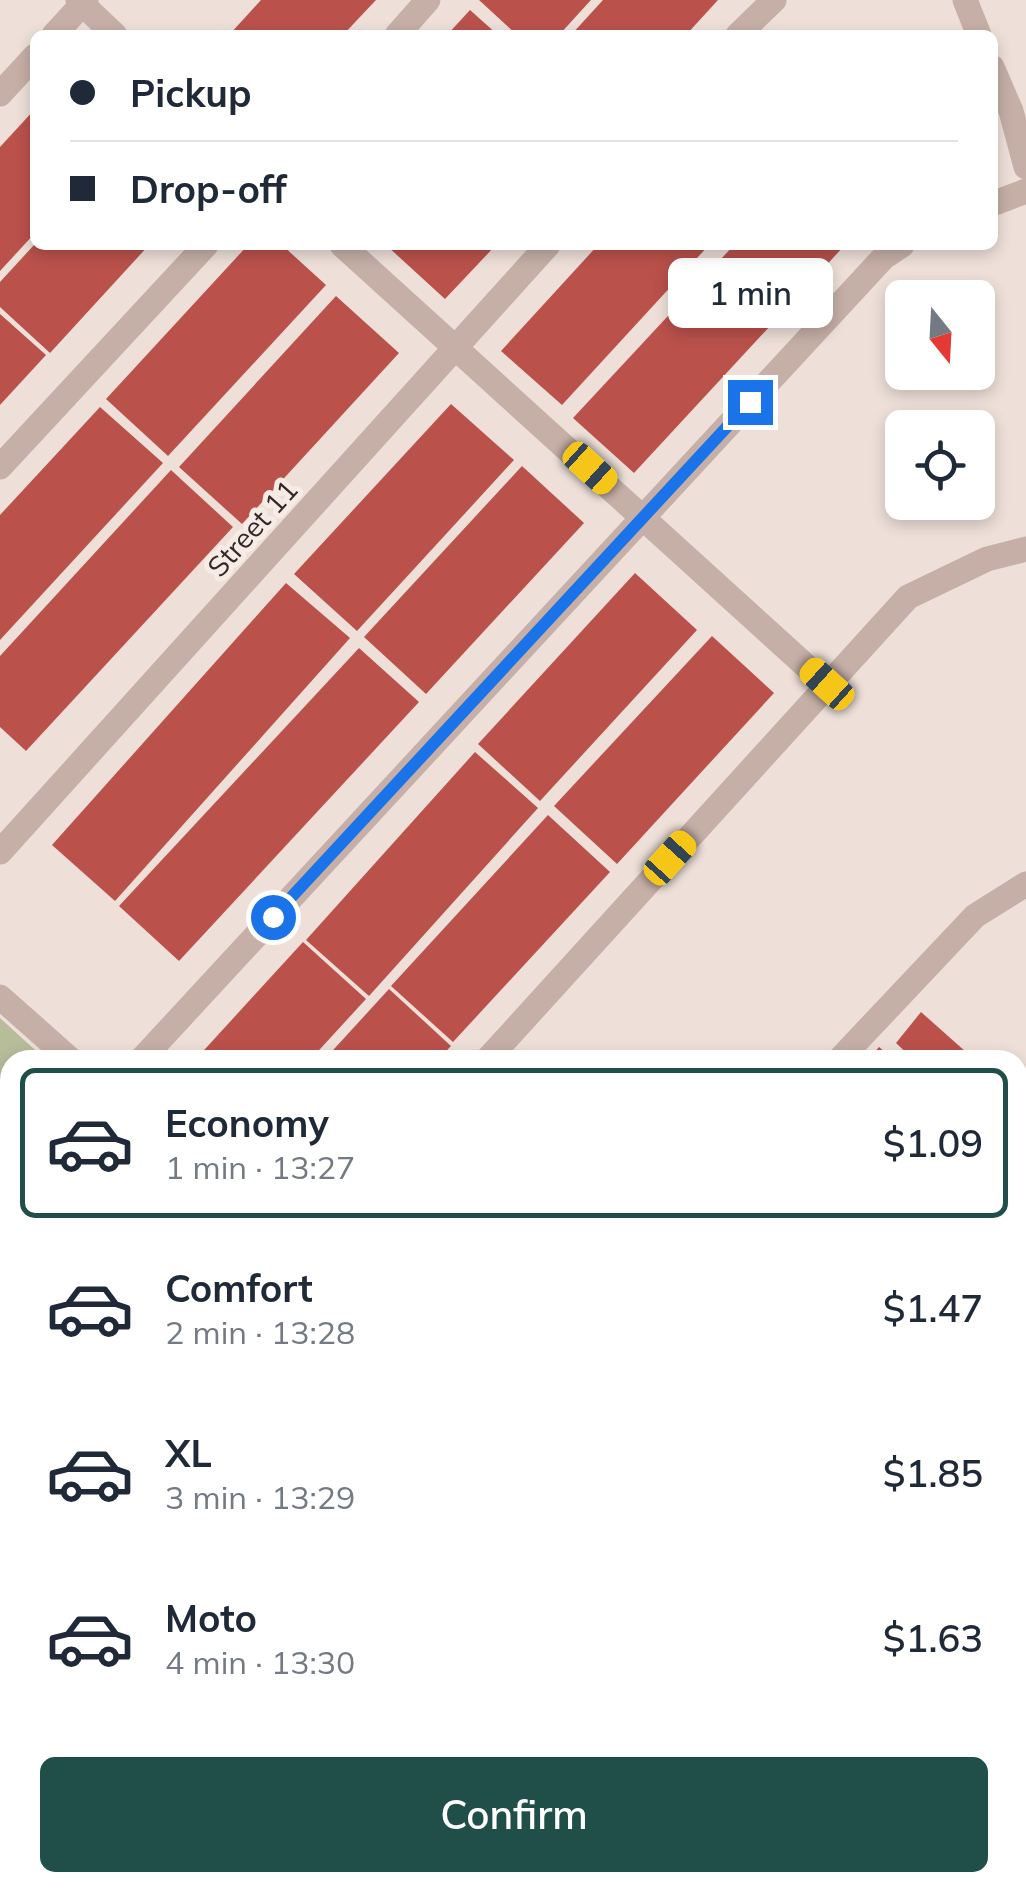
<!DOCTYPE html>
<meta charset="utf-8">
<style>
body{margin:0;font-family:Mulish,sans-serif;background:#f2f2f3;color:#1f2937;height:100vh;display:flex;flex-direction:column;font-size:38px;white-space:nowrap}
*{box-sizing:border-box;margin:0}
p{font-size:32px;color:#747a83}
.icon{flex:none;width:55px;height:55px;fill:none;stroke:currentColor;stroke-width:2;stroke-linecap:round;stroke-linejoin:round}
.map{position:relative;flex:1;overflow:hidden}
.panel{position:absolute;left:0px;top:1050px;width:1028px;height:842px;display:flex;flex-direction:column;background:#fff;border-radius:30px 30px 0 0;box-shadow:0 5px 15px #0003}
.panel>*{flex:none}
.hud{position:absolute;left:30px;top:30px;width:968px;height:220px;border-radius:15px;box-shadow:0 5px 15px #0003;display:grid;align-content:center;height:220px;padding:0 40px;background:#fff}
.needle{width:65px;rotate:162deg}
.controls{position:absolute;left:885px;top:280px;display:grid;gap:20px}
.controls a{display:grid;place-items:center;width:110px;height:110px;border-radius:15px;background:#fff;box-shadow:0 5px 15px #0003;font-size:50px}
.end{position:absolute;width:45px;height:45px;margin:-22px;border:12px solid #1a73e8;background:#fff;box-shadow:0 0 0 5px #fff}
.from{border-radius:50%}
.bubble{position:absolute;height:70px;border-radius:15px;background:#fff;box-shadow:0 5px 15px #0003;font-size:32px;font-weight:600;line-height:70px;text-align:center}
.car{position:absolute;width:30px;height:60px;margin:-30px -15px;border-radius:12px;box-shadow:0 0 8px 2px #0007;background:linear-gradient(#f5c518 24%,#345 0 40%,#f5c518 0 76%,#345 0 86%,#f5c518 0)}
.hud b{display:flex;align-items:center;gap:35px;height:95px;font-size:38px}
.hud b+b{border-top:2px solid #e0e1e3}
.hud i{width:25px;height:25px;background:#1f2937}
ul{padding:18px 0 0;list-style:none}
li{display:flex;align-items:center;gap:30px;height:150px;margin:0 20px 15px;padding:0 20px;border:5px solid transparent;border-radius:15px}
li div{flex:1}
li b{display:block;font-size:38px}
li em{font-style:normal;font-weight:600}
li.selected{border-color:#204f4a}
li>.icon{width:90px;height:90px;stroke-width:1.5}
.cta{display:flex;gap:20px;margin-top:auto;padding:20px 40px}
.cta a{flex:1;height:115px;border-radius:15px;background:#204f4a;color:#fff;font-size:40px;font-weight:600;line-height:115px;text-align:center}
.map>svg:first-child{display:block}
.green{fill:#b7bc9b}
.building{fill:#ba514b}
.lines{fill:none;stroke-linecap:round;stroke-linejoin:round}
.minor{stroke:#c5afa6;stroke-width:25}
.route{stroke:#1a73e8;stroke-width:12}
.labels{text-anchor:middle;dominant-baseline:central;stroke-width:10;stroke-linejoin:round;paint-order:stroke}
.street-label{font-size:28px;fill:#322826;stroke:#f7ebe5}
</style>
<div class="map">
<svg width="1026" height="1891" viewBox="0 0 1026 1891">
<rect width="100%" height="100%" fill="#eee0d9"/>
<g class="green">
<polygon points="0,1018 46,1060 10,1060 10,1143 0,1134"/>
<polygon points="834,1883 944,1883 954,1891 837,1891"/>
</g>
<g class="building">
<polygon points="261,0 376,0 343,35 229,35"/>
<polygon points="479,0 591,0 559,35 517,35"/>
<polygon points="603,0 718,0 686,35 571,35"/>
<polygon points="470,10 498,35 447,35"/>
<polygon points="35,109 35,233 0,271 0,147"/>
<polygon points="34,245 149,245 50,353 0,307 0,282"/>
<polygon points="248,245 282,245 326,285 168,456 106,399"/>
<polygon points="386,245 496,245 445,299"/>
<polygon points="598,245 709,245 562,405 501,351"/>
<polygon points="734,245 845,245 634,473 573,418"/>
<polygon points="336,296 399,353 242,524 179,467"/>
<polygon points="0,314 46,355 0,405"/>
<polygon points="451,404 514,460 357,631 294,574"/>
<polygon points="100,407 163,463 0,640 0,515"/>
<polygon points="522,466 584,523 426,694 364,637"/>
<polygon points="171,470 233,527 26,751 0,727 0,656"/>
<polygon points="635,573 697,630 540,801 478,744"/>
<polygon points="286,583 350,638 115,901 52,845"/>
<polygon points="712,636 774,693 617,864 554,806"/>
<polygon points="359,648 419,702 179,961 119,906"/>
<polygon points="475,752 538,808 369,996 306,940"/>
<polygon points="548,815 610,872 453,1042 391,986"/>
<polygon points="303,942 366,999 310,1060 195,1060"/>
<polygon points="389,989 451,1046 438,1060 324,1060"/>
<polygon points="921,1012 975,1060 914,1060 896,1043"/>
<polygon points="879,1047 895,1060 868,1060"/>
<polygon points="1018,1280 1026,1288 1026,1343 1018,1335"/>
<polygon points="1026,1393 1026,1422 1018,1414 1018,1404"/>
<polygon points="1018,1444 1026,1452 1026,1506 1018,1499"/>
<polygon points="1018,1693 1026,1701 1026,1756 1018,1749"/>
<polygon points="1018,1752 1026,1760 1026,1766 1018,1775"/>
<polygon points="1026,1780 1026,1802 1018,1795"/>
<polygon points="1018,1798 1026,1806 1026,1891 997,1891 988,1882 1018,1882"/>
</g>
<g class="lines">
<g class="minor">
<polyline points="78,0 115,35"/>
<polyline points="965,0 979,35"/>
<polyline points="54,35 86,0"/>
<polyline points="397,35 428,0"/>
<polyline points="738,35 774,0"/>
<polyline points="992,67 1011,111 1026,167"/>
<polyline points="0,94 35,56"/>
<polyline points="992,204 1026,191"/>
<polyline points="342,245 827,685"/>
<polyline points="0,467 206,245"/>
<polyline points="0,852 548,245"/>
<polyline points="0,997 71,1060"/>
<polyline points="141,1060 884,257 902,245"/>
<polyline points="487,1060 908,597 987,559 1026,549"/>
<polyline points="839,1060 975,916 1026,884"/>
<polyline points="0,1152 10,1162"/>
<polyline points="0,1236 10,1226"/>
<polyline points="1018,1248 1026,1238"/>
<polyline points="0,1598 10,1587"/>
<polyline points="1018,1628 1026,1619"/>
<polyline points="803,1882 813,1891"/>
<polyline points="964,1882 973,1891"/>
<polyline points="78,1891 86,1882"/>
<polyline points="424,1891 432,1882"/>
<polyline points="776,1891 784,1882"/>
</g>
</g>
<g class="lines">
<polyline class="route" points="273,917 750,402"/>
</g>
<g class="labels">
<g class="street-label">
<text transform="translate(252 528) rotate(-48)">Street 11</text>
</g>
</g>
</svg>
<div class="controls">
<a><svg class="needle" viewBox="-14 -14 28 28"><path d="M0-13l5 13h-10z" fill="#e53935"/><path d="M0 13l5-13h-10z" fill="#747a83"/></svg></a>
<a><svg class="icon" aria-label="locate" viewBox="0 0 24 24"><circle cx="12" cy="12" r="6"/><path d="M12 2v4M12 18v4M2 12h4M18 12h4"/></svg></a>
</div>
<i class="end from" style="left:273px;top:917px"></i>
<i class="end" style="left:750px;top:402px"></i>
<div class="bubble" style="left:668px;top:258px;width:165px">1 min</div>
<i class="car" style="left:590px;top:468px;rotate:132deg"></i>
<i class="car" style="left:827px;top:684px;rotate:312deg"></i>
<i class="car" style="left:670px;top:858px;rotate:42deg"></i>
<div class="hud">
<b><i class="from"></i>Pickup</b>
<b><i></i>Drop-off</b>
</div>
<section class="panel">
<ul>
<li class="selected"><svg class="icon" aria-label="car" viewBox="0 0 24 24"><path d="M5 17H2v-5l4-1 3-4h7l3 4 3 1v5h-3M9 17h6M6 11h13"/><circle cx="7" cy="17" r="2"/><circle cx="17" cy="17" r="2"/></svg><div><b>Economy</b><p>1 min · 13:27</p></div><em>$1.09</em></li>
<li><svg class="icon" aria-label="car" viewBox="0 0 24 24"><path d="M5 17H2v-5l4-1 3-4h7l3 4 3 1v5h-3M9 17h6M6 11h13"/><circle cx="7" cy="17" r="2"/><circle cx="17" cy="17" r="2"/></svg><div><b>Comfort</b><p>2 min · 13:28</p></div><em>$1.47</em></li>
<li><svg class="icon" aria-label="car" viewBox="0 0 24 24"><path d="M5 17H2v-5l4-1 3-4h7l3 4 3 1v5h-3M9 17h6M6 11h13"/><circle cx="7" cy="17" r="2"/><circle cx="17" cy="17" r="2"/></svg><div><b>XL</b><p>3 min · 13:29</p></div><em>$1.85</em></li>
<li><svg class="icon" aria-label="car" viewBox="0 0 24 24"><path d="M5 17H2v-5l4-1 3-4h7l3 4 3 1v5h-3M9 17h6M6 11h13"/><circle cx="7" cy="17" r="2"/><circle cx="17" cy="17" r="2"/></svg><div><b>Moto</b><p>4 min · 13:30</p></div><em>$1.63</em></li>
</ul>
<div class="cta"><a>Confirm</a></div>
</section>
</div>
